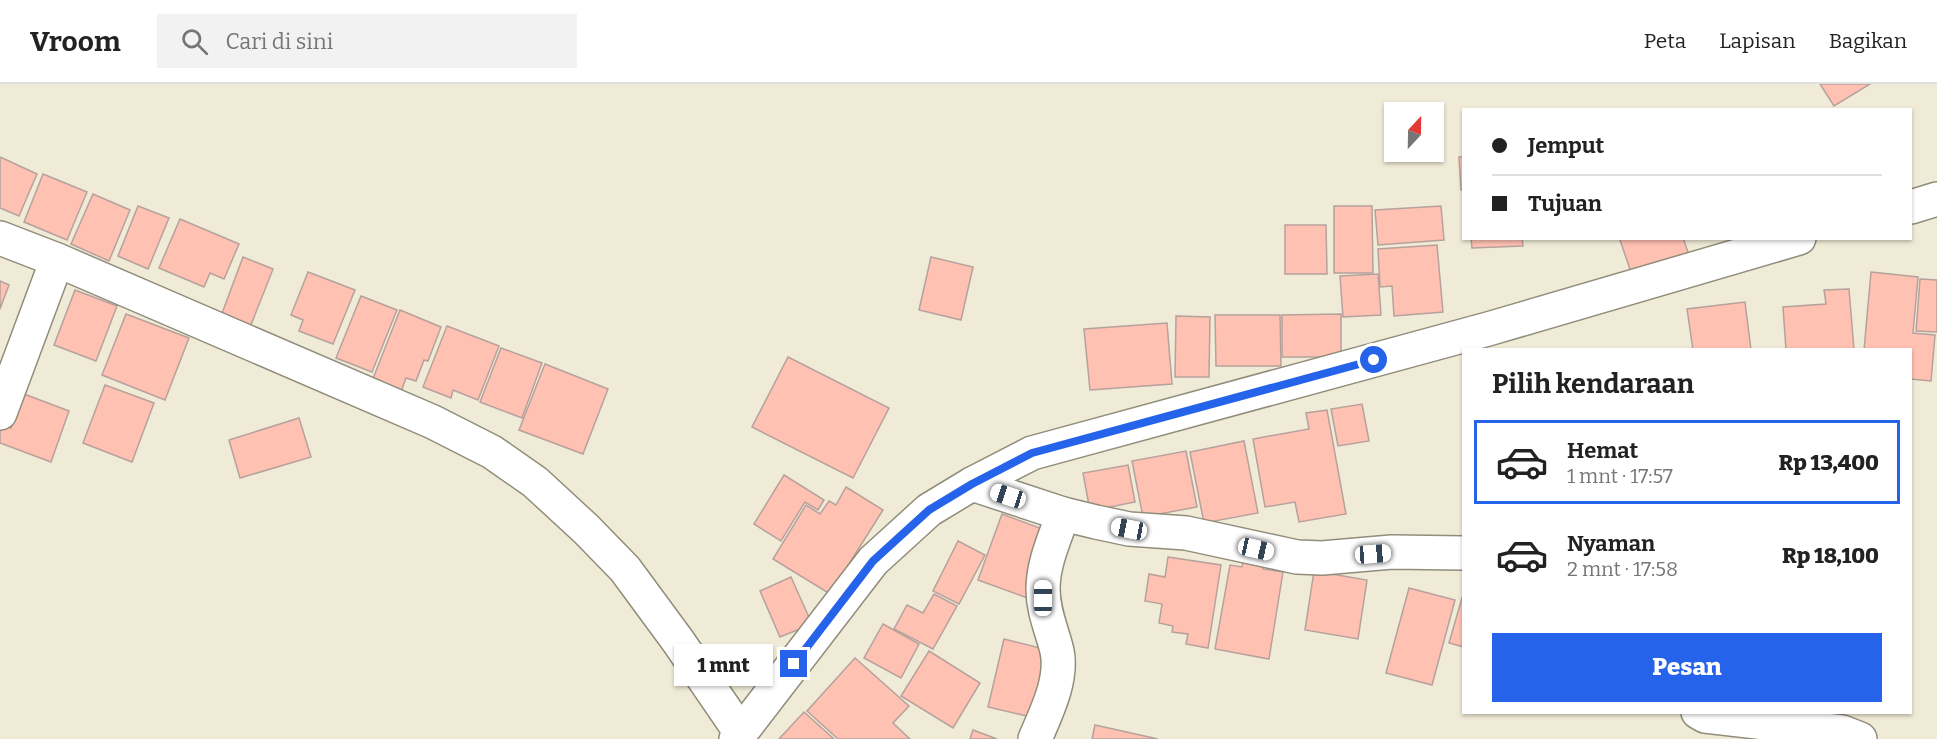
<!DOCTYPE html>
<html lang="id">
<meta charset="utf-8">
<style>
body{margin:0;font-family:Bitter,serif;background:#f2f2f2;color:#222;height:100vh;display:flex;flex-direction:column;font-size:22px;white-space:nowrap}
*{box-sizing:border-box;margin:0}
p{font-size:20px;color:#767676}
.icon{flex:none;width:33px;height:33px;fill:none;stroke:currentColor;stroke-width:2;stroke-linecap:round;stroke-linejoin:round}
.map{position:relative;flex:1;overflow:hidden}
.side{position:absolute;left:1462px;top:264px;width:450px;height:366px;display:flex;flex-direction:column;background:#fff;border-radius:0px;box-shadow:0 2px 4px #0004}
.side>*{flex:none}
.top-card{position:absolute;left:1462px;top:24px;width:450px;height:132px;border-radius:0px;box-shadow:0 2px 4px #0004;display:grid;align-content:center;height:132px;padding:0 30px;background:#fff}
.needle{width:39px;rotate:22deg}
.controls{position:absolute;left:1384px;top:18px;display:grid;gap:12px}
.controls a{display:grid;place-items:center;width:60px;height:60px;border-radius:0px;background:#fff;box-shadow:0 2px 4px #0004;font-size:30px}
.end{position:absolute;width:27px;height:27px;margin:-14px;border:8px solid #2563eb;background:#fff;box-shadow:0 0 0 3px #fff}
.from{border-radius:50%}
.bubble{position:absolute;height:42px;border-radius:0px;background:#fff;box-shadow:0 2px 4px #0004;font-size:20px;font-weight:800;line-height:42px;text-align:center}
.car{position:absolute;width:18px;height:36px;margin:-18px -9px;border-radius:8px;box-shadow:0 0 4px 2px #0007;background:linear-gradient(#fff 24%,#345 0 40%,#fff 0 76%,#345 0 86%,#fff 0)}
.top-card b{display:flex;align-items:center;gap:21px;height:57px;font-size:22px}
.top-card b+b{border-top:2px solid #e0e0e0}
.top-card i{width:15px;height:15px;background:#222}
ul{padding:0;list-style:none}
li{display:flex;align-items:center;gap:18px;height:84px;margin:0 12px 9px;padding:0 18px;border:3px solid transparent;border-radius:0px}
li div{flex:1}
li b{display:block;font-size:22px}
li em{font-style:normal;font-weight:800}
li.on{border-color:#2563eb}
li>.icon{width:54px;height:54px;stroke-width:1.5}
h2{padding:0 30px;font-size:27px;line-height:72px}
.cta{display:flex;gap:12px;margin-top:auto;padding:12px 30px}
.cta a{flex:1;height:69px;border-radius:0px;background:#2563eb;color:#fff;font-size:24px;font-weight:800;line-height:69px;text-align:center}
header{display:flex;align-items:center;gap:36px;box-sizing:border-box;height:84px;padding:0 30px;background:#fff;border-bottom:2px solid #e0e0e0}
header strong{font-size:28px}
nav{display:flex;gap:33px;margin-inline-start:auto;font-size:21px}
.search{width:420px;height:54px;background:#f2f2f2;display:flex;align-items:center;gap:15px;box-sizing:border-box;padding:0 21px;border-radius:0px;color:#767676;font-size:22px}
.map>svg:first-child{display:block}
.building{fill:#ffc1b2;stroke:#b7a19c;stroke-width:1.5}
.lines{fill:none;stroke-linecap:round;stroke-linejoin:round}
.minor-casing{stroke:#918d7b;stroke-width:36}
.tertiary-casing{stroke:#918d7b;stroke-width:36}
.minor{stroke:#fff;stroke-width:33}
.tertiary{stroke:#fff;stroke-width:33}
.route{stroke:#2563eb;stroke-width:8}
</style>
<header>
<strong>Vroom</strong>
<div class="search"><svg class="icon" aria-label="search" viewBox="0 0 24 24"><circle cx="10" cy="10" r="6"/><path d="M15 15l6 6"/></svg>Cari di sini</div>
<nav><a>Peta</a><a>Lapisan</a><a>Bagikan</a></nav>
</header>
<div class="map">
<svg width="1937" height="655" viewBox="0 0 1937 655">
<rect width="100%" height="100%" fill="#efebd7"/>
<g class="building">
<polygon points="1820,0 1870,0 1834,22"/>
<polygon points="0,73 37,90 19,132 0,124"/>
<polygon points="1459,73 1464,73 1464,106 1461,106"/>
<polygon points="43,90 87,108 67,156 24,138"/>
<polygon points="93,110 130,126 109,177 71,160"/>
<polygon points="138,122 169,134 148,185 118,172"/>
<polygon points="1334,122 1372,122 1373,189 1334,189"/>
<polygon points="1441,122 1444,156 1378,161 1375,126"/>
<polygon points="180,135 239,160 224,195 210,189 204,203 159,184"/>
<polygon points="1285,141 1326,141 1327,190 1285,190"/>
<polygon points="1471,154 1522,154 1523,162 1472,164"/>
<polygon points="1624,154 1683,154 1689,171 1632,191 1620,156"/>
<polygon points="1437,161 1443,228 1394,232 1392,202 1380,203 1378,165"/>
<polygon points="243,173 273,185 247,251 218,240"/>
<polygon points="931,173 973,183 961,236 919,226"/>
<polygon points="308,188 355,206 333,260 299,247 303,236 291,231"/>
<polygon points="1871,188 1918,193 1913,249 1935,251 1931,297 1911,295 1911,266 1864,266"/>
<polygon points="1378,190 1381,231 1343,233 1340,192"/>
<polygon points="1920,195 1937,196 1937,248 1916,247"/>
<polygon points="0,197 9,201 0,225"/>
<polygon points="1849,205 1854,266 1786,266 1783,223 1826,220 1824,206"/>
<polygon points="75,206 117,222 96,277 54,261"/>
<polygon points="361,212 397,226 372,288 336,274"/>
<polygon points="1745,218 1751,266 1693,266 1687,225"/>
<polygon points="400,226 441,243 428,277 424,276 416,297 406,294 401,308 372,297"/>
<polygon points="126,230 189,254 165,316 102,291"/>
<polygon points="1341,230 1341,273 1282,273 1282,231"/>
<polygon points="1215,231 1280,231 1281,282 1216,282"/>
<polygon points="1176,232 1210,233 1209,293 1175,293"/>
<polygon points="1167,239 1172,300 1090,306 1084,245"/>
<polygon points="447,242 499,262 478,316 453,306 451,314 423,303"/>
<polygon points="501,264 542,279 522,334 480,318"/>
<polygon points="788,273 889,324 853,394 752,343"/>
<polygon points="545,280 608,305 583,370 519,346"/>
<polygon points="105,301 154,319 132,378 83,359"/>
<polygon points="24,310 69,327 51,378 0,359 0,339 11,344"/>
<polygon points="1362,320 1369,357 1338,362 1331,325"/>
<polygon points="1327,326 1346,430 1299,438 1295,418 1265,423 1253,355 1309,345 1306,329"/>
<polygon points="299,334 311,373 240,394 229,356"/>
<polygon points="1244,357 1258,429 1204,439 1190,368"/>
<polygon points="1186,367 1197,423 1143,433 1132,377"/>
<polygon points="1128,381 1135,418 1090,427 1083,389"/>
<polygon points="784,391 824,416 818,426 805,418 781,457 754,440"/>
<polygon points="846,403 883,426 830,510 773,475 806,421 820,430 829,417 836,421"/>
<polygon points="1002,430 1045,446 1033,516 978,496"/>
<polygon points="958,457 985,471 959,520 933,507"/>
<polygon points="1168,473 1221,481 1208,564 1186,560 1188,550 1172,548 1173,542 1159,539 1162,520 1145,517 1149,490 1165,493"/>
<polygon points="1244,473 1265,476 1263,485 1283,488 1269,575 1215,565 1230,481 1242,483"/>
<polygon points="1314,487 1367,496 1358,555 1305,546"/>
<polygon points="791,493 812,540 780,553 760,507"/>
<polygon points="1409,504 1455,516 1432,601 1386,589"/>
<polygon points="1464,507 1464,563 1449,559"/>
<polygon points="934,510 957,522 933,565 894,545 907,521 923,529"/>
<polygon points="883,540 919,560 901,594 864,574"/>
<polygon points="1004,555 1052,567 1035,634 988,623"/>
<polygon points="929,567 980,599 953,644 901,612"/>
<polygon points="855,574 909,622 893,639 910,655 838,655 807,627"/>
<polygon points="804,628 834,655 779,655"/>
<polygon points="1095,641 1158,655 1092,655"/>
<polygon points="973,646 997,655 970,655"/>
</g>
<g class="lines">
<g class="minor-casing">
<g id="minor">
<polyline points="0,154 57,176 433,338 492,368 535,398 586,445 625,485 678,557 741,649"/>
<polyline points="0,329 57,176"/>
<polyline points="972,400 1063,430 1096,438 1129,445 1186,449 1297,473 1322,474 1392,468 1464,469"/>
<polyline points="1698,628 1705,632 1842,648 1860,655"/>
<path d="M1035,655C1046,629 1063,596 1057,567C1052,546 1043,528 1043,505C1043,479 1055,454 1063,430"/>
</g>
</g>
<g class="tertiary-casing">
<g id="tertiary">
<polyline points="1911,123 1937,115"/>
<polyline points="736,655 873,477 929,426 972,400 1032,369 1488,245 1799,154"/>
</g>
</g>
<use href="#minor" class="minor"/>
<use href="#tertiary" class="tertiary"/>
</g>
<g class="lines">
<polyline class="route" points="794,580 873,477 929,426 972,400 1032,369 1374,276"/>
</g>
</svg>
<div class="controls">
<a><svg class="needle" viewBox="-14 -14 28 28"><path d="M0-13l5 13h-10z" fill="#e53935"/><path d="M0 13l5-13h-10z" fill="#767676"/></svg></a>
</div>
<i class="end from" style="left:1374px;top:276px"></i>
<i class="end" style="left:794px;top:580px"></i>
<div class="bubble" style="left:674px;top:560px;width:99px">1 mnt</div>
<i class="car" style="left:1008px;top:412px;rotate:288deg"></i>
<i class="car" style="left:1129px;top:445px;rotate:281deg"></i>
<i class="car" style="left:1256px;top:465px;rotate:103deg"></i>
<i class="car" style="left:1373px;top:470px;rotate:86deg"></i>
<i class="car" style="left:1043px;top:514px;rotate:0deg"></i>
<div class="top-card">
<b><i class="from"></i>Jemput</b>
<b><i></i>Tujuan</b>
</div>
<section class="side">
<h2>Pilih kendaraan</h2>
<ul>
<li class="on"><svg class="icon" aria-label="car" viewBox="0 0 24 24"><path d="M5 17H2v-5l4-1 3-4h7l3 4 3 1v5h-3M9 17h6M6 11h13"/><circle cx="7" cy="17" r="2"/><circle cx="17" cy="17" r="2"/></svg><div><b>Hemat</b><p>1 mnt · 17:57</p></div><em>Rp 13,400</em></li>
<li><svg class="icon" aria-label="car" viewBox="0 0 24 24"><path d="M5 17H2v-5l4-1 3-4h7l3 4 3 1v5h-3M9 17h6M6 11h13"/><circle cx="7" cy="17" r="2"/><circle cx="17" cy="17" r="2"/></svg><div><b>Nyaman</b><p>2 mnt · 17:58</p></div><em>Rp 18,100</em></li>
</ul>
<div class="cta"><a>Pesan</a></div>
</section>
</div>
